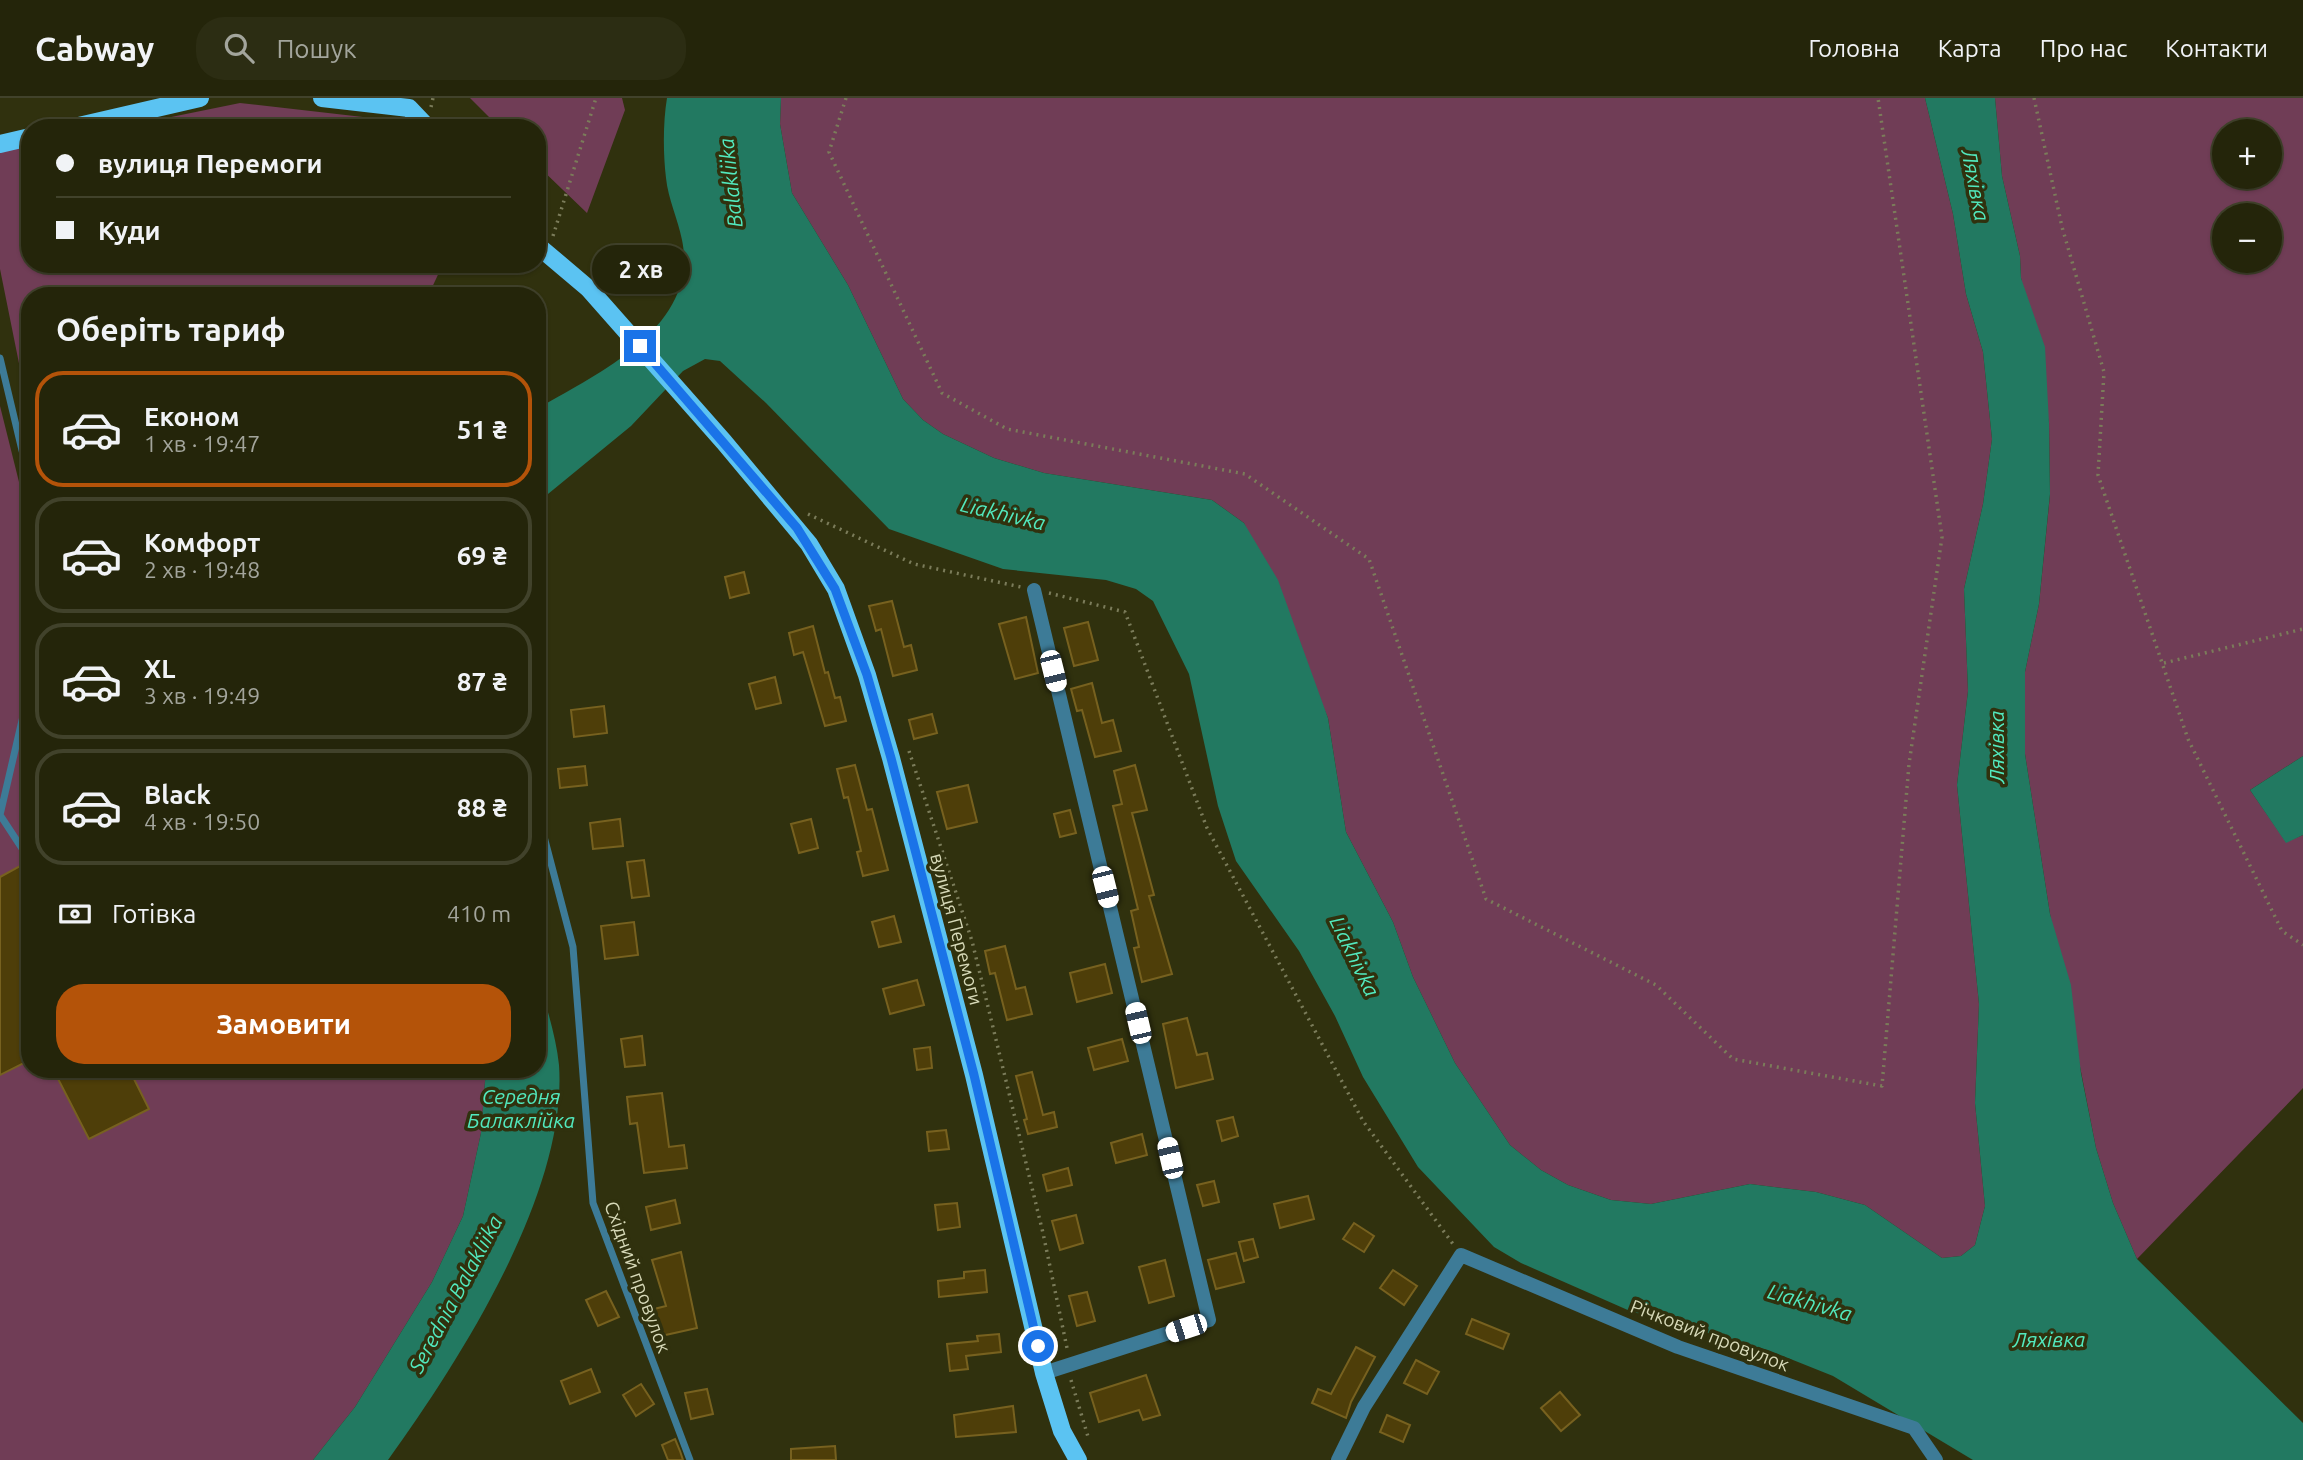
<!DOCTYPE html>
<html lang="uk">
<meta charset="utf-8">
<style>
body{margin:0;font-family:Ubuntu,sans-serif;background:#2c2d13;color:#f1f3f6;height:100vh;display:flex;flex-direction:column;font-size:26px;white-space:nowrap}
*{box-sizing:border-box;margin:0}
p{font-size:23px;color:#a3a59c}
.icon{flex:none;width:38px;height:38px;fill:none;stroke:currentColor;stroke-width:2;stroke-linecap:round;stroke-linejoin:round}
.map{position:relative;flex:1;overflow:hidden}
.sheet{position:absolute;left:21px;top:189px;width:525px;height:791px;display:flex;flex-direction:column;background:#24250a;border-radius:28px;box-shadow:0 2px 5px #0004,0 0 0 2px #41422b}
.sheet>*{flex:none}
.hud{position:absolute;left:21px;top:21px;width:525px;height:154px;border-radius:28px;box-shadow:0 2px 5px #0004,0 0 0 2px #41422b;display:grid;align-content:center;height:154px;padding:0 35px;background:#24250a}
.controls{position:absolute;left:2212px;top:21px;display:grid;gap:14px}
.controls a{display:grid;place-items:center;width:70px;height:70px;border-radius:50%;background:#24250a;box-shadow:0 2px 5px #0004,0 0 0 2px #41422b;font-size:35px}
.end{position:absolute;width:32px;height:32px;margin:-16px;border:9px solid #1a73e8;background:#fff;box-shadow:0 0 0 4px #fff}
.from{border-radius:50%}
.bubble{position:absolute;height:49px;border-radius:24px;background:#24250a;box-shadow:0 2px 5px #0004,0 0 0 2px #41422b;font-size:23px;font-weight:700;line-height:49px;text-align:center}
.car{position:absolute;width:21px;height:42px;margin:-21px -10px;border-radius:9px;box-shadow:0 0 5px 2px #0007;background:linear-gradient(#fff 24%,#345 0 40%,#fff 0 76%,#345 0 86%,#fff 0)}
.hud b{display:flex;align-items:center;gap:24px;height:66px;font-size:26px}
.hud b+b{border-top:2px solid #41422b}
.hud i{width:18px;height:18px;background:#f1f3f6}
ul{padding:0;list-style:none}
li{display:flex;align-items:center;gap:21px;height:116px;margin:0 14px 10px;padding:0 21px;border:4px solid #41422b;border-radius:28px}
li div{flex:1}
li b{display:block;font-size:26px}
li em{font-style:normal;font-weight:700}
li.on{border-color:#b45309}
li>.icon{width:63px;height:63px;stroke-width:1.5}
h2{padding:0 35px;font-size:32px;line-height:84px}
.pay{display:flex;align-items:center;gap:18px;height:77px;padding:0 35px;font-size:26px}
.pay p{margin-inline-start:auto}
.primary-button{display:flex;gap:14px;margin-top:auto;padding:14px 35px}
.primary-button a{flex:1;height:80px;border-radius:28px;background:#b45309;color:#fff;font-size:28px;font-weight:700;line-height:80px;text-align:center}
header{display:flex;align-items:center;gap:42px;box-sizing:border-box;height:98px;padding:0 35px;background:#24250a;border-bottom:2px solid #41422b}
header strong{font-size:33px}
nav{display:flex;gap:38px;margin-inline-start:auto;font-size:24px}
.search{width:490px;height:63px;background:#2c2d13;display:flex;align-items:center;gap:18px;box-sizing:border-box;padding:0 24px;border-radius:28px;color:#a3a59c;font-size:26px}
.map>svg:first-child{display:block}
.green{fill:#703d56;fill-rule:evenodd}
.water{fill:#227961}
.building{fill:#4e3e09;stroke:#77611f;stroke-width:2}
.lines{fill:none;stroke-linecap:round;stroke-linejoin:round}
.path{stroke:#7b7c5a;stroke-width:3.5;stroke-dasharray:2 5;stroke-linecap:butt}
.lane{stroke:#3d7b97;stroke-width:7}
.street{stroke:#3d7b97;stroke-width:14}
.primary{stroke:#5bc3f2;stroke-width:18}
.route{stroke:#1a73e8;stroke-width:9}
.labels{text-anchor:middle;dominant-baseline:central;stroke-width:7;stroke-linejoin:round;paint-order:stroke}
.street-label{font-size:19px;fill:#d7d9b8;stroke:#30310e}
.water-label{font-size:21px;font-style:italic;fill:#52e9be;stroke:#30310e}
</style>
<header>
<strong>Cabway</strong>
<div class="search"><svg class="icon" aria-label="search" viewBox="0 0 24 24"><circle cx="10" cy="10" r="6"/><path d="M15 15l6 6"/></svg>Пошук</div>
<nav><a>Головна</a><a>Карта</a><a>Про нас</a><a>Контакти</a></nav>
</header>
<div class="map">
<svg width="2303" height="1362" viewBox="0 0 2303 1362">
<rect width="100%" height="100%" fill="#30310e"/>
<g class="green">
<polygon points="470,0 622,0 625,12 587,115 537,67 537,30 500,30"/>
<polygon points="781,0 1925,0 1953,116 1966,196 1983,254 1992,341 1983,406 1964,491 1968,593 1957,687 1979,906 1975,1005 1985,1108 1975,1147 1961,1158 1942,1160 1865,1107 1816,1094 1750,1086 1651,1106 1611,1102 1568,1087 1541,1072 1510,1047 1455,965 1413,879 1393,824 1346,734 1328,620 1244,425 1212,402 1044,375 994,360 943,336 923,322 903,301 848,187 792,95 780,26"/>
<path d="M1995,0H2303V658L2250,692L2286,744L2303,737V990L2137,1161L2113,1105L2096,1050L2050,816L2025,656V574L2039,506L2050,397L2049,325L2021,180L2020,158L2002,78ZM2224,33H2270V79H2224ZM2224,117H2270V163H2224Z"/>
<polygon points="240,5 363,19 391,30 117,30"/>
<polygon points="30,47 30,166 443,166 428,198 30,198 30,320 0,171 0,53"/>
<polygon points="0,308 24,404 30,407 30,971 486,971 481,1035 463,1118 432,1184 355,1309 313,1362 0,1362"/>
</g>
<g class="water">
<path d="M667,0H781L780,26L792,95L848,187L903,301L923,322L943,336L994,360L1044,375L1212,402L1244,425L1278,482L1328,620L1346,734L1393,824L1413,879L1455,965L1510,1047L1541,1072L1568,1087L1611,1102L1651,1106L1750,1086L1816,1094L1865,1107L1942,1160L1961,1158L1975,1147L1985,1108L1975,1005L1979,906L1957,687L1968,593L1964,491L1983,406L1992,341L1983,254L1966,196L1953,116L1925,0H1995L2002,78L2020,158L2021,180L2045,249L2049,325L2050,396L2039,506L2025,574V656L2050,816L2071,887L2081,975L2096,1050L2113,1105L2137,1161L2303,1325V1362H1973L1833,1278L1768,1252L1630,1213L1521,1165L1494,1149L1418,1069L1363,979L1335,918L1299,853L1236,763L1218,708L1189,576L1153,503L1136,491L1106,482L1003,471L889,431L766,305L720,263L705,261L683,273L631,328L537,405V311C597,276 700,229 682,142C678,121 668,101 666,80C663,55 663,24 667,0Z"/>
<polygon points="2303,658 2303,737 2286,745 2250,692"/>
<path d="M537,873C544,903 556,936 559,967C568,1094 460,1262 388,1362H313L355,1309L432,1184L463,1118L481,1035L486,971H537Z"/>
</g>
<g class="building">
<polygon points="744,474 749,495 730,500 725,479"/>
<polygon points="892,503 904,549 911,547 917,572 893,578 881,531 876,533 869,508"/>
<polygon points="1026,519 1038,575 1015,581 999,526"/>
<polygon points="1088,524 1098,562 1074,568 1064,530"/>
<polygon points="813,528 825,575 828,574 835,600 840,599 846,623 825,628 803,554 794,557 789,535"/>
<polygon points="775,579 781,605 756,611 749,586"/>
<polygon points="1092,585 1102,625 1113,622 1121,653 1095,659 1082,612 1077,613 1071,591"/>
<polygon points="604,608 607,635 574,639 571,612"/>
<polygon points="932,616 937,635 914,641 909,622"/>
<polygon points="855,667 867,712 872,711 888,772 863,778 857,754 861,753 848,699 844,700 837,671"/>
<polygon points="1135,667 1147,712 1132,715 1154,797 1149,798 1172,876 1142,884 1134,850 1139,849 1131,813 1138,811 1113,708 1122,706 1114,673"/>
<polygon points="585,668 587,687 560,690 558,671"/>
<polygon points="968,687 977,724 947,731 937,694"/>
<polygon points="1070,712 1076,735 1060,739 1054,716"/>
<polygon points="620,721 623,748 593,751 590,725"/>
<polygon points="811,721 818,750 799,755 791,726"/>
<polygon points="644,762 649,798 632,800 627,764"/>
<polygon points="20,768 30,785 30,962 0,977 0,779"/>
<polygon points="894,818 901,844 879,849 872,824"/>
<polygon points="634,824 638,857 605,861 601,828"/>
<polygon points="1005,848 1016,891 1025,889 1032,916 1007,922 995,875 990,876 985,853"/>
<polygon points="1105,866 1112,895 1077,904 1070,875"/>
<polygon points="917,882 924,907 890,916 883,891"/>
<polygon points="1187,920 1197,957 1207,955 1213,981 1176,990 1163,926"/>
<polygon points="642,938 645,967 625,969 621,941"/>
<polygon points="1122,941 1128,963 1094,972 1088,950"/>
<polygon points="930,949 932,970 917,972 914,951"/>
<polygon points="53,971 129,971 149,1011 89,1041"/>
<polygon points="1032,974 1043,1017 1054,1014 1057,1029 1028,1036 1024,1022 1027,1021 1016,978"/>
<polygon points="662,995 669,1049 684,1047 687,1070 644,1075 637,1025 630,1026 627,999"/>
<polygon points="1233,1019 1238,1038 1222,1043 1217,1023"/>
<polygon points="946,1032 949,1051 929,1053 927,1034"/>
<polygon points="1142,1036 1147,1057 1116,1065 1111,1045"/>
<polygon points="1068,1070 1072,1087 1047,1093 1043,1077"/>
<polygon points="1214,1083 1219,1104 1203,1108 1197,1087"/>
<polygon points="1308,1098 1314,1121 1280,1130 1274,1106"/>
<polygon points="675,1102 680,1125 651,1132 646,1109"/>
<polygon points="957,1105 960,1129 938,1132 935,1107"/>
<polygon points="1076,1117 1083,1145 1060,1152 1052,1123"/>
<polygon points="1354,1125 1374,1138 1364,1154 1343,1141"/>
<polygon points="1253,1141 1258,1159 1244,1163 1239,1144"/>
<polygon points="681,1154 697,1230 661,1238 654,1211 666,1208 652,1162"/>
<polygon points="1236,1155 1244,1184 1216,1191 1208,1162"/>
<polygon points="1165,1162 1174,1198 1149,1205 1139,1169"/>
<polygon points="985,1172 987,1194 939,1199 938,1183 964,1180 964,1174"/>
<polygon points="1393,1172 1417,1188 1404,1207 1380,1190"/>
<polygon points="606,1193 619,1219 598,1228 586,1202"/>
<polygon points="1087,1194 1095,1223 1077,1228 1069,1198"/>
<polygon points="1472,1221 1509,1236 1503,1251 1466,1236"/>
<polygon points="999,1236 1001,1254 966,1258 968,1271 950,1273 947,1246 978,1243 977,1238"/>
<polygon points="1356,1249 1375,1259 1351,1304 1346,1320 1312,1305 1318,1291 1331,1296"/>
<polygon points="1416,1262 1439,1274 1427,1296 1404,1285"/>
<polygon points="591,1271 600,1294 570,1306 561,1283"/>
<polygon points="1146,1277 1160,1317 1143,1322 1139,1312 1099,1324 1090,1295"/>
<polygon points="641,1286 654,1306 636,1318 623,1297"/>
<polygon points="707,1291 713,1316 691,1321 685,1295"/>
<polygon points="1560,1294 1580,1317 1561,1333 1541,1310"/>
<polygon points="1013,1308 1016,1334 956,1339 954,1317"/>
<polygon points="1387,1317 1410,1327 1403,1344 1380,1334"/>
<polygon points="675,1341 680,1353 683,1362 668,1362 662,1347"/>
<polygon points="835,1348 836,1362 791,1362 791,1351"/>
</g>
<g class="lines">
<g class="path">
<polyline points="846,0 829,54 942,295 1007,331 1245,376 1369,461 1486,801 1656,887 1733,961 1882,988 1909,666 1942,439 1878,0"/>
<polyline points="2034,0 2062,129 2104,274 2098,377 2188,641 2282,833 2303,847"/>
<polyline points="431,9 433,0"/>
<polyline points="553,138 596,0"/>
<polyline points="808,416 914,466 1021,489"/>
<polyline points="1049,495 1125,514 1207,730 1363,1023 1453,1146"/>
<polyline points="2164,565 2303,531"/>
<polyline points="909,653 972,843 1043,1135 1067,1250"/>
<polyline points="1071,1282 1089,1342"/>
</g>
<g class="lane">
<polyline points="0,260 30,386"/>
<polyline points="537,712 573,849 593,1105 690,1362"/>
<polyline points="27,758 0,717 30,588"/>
</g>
<g class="street">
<polyline points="1034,492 1209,1222 1044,1275"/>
<polyline points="1338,1362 1364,1309 1461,1157 1678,1249 1914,1330 1936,1362"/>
</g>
<g class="primary">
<polyline points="322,0 409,10 428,30"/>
<polyline points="70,30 200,0"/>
<polyline points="0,46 30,39"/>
<polyline points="537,147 589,191 724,344 809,446 836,491 867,577 891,660 974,977 1044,1275 1062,1333 1078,1362"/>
</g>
</g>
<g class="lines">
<polyline class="route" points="640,248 797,430 835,491 867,577 891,660 974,977 1038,1248"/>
</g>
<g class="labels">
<g class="street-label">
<text transform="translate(957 831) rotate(75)">вулиця Перемоги</text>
<text transform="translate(638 1179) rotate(70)">Східний провулок</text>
<text transform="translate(1710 1237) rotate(21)">Річковий провулок</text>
</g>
<g class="water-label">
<text transform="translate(730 85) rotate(-96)">Balakliika</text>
<text transform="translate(1976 87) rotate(79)">Ляхівка</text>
<text transform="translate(1003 415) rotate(13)">Liakhivka</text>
<text transform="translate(1996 649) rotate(-90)">Ляхівка</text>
<text transform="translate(1355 858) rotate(64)">Liakhivka</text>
<text x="521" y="998">Середня<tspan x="521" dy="24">Балаклійка</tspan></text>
<text transform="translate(455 1196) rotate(-62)">Serednia Balakliika</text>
<text transform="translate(1810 1204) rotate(16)">Liakhivka</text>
<text x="2049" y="1241">Ляхівка</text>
</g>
</g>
</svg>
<div class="controls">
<a>+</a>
<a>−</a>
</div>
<i class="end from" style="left:1038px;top:1248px"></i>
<i class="end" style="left:640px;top:248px"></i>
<div class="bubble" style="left:592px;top:147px;width:98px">2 хв</div>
<i class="car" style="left:1053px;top:573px;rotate:166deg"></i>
<i class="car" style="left:1105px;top:789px;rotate:166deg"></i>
<i class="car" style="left:1138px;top:925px;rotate:347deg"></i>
<i class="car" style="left:1170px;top:1060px;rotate:347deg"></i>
<i class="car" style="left:1186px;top:1230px;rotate:252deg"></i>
<div class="hud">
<b><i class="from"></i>вулиця Перемоги</b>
<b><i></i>Куди</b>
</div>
<section class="sheet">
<h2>Оберіть тариф</h2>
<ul>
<li class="on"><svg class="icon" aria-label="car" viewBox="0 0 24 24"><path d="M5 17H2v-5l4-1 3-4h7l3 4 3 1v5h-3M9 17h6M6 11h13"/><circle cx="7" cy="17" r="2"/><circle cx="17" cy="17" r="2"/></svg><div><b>Економ</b><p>1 хв · 19:47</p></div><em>51 ₴</em></li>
<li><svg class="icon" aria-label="car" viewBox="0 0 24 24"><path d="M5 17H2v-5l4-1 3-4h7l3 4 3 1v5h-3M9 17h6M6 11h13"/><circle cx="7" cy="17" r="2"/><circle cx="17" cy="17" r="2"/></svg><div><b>Комфорт</b><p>2 хв · 19:48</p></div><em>69 ₴</em></li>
<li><svg class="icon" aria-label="car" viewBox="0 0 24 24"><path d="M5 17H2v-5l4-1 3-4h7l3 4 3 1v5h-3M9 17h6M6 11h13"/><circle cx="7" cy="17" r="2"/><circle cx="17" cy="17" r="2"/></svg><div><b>XL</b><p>3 хв · 19:49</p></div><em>87 ₴</em></li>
<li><svg class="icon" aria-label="car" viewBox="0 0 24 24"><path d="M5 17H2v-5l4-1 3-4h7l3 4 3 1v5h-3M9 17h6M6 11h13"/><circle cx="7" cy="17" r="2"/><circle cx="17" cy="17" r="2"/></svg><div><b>Black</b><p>4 хв · 19:50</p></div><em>88 ₴</em></li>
</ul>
<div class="pay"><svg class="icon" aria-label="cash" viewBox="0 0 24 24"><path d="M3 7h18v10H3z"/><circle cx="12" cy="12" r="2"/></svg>Готівка<p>410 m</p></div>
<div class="primary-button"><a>Замовити</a></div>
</section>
</div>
